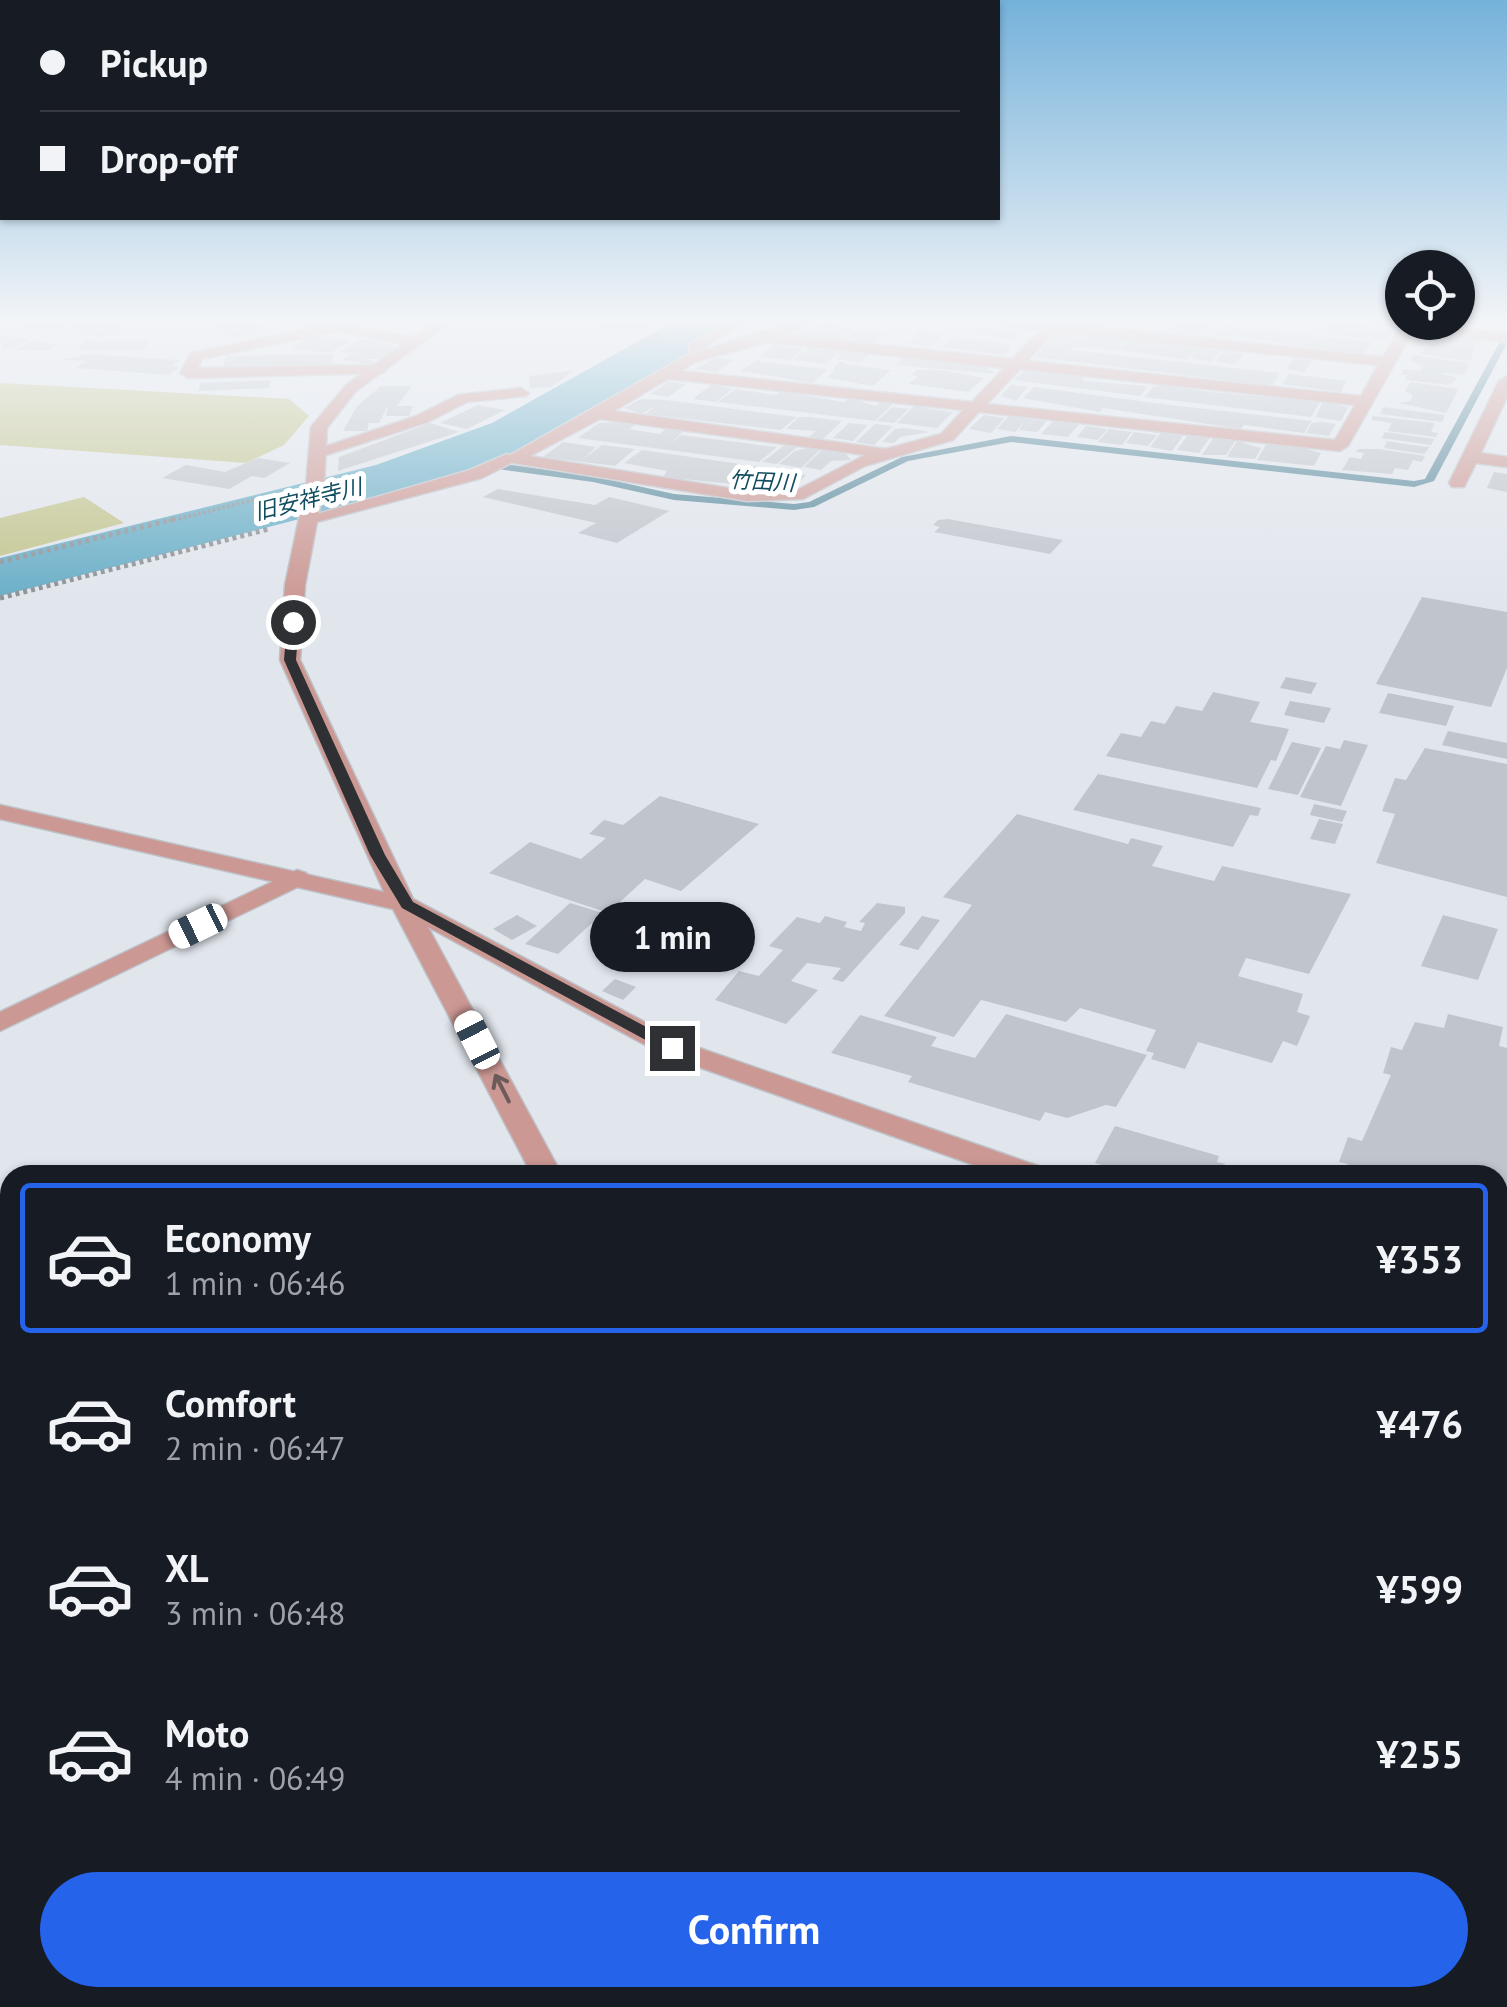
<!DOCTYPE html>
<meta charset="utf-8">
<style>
body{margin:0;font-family:"PT Sans","Noto Sans JP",sans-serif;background:#20242c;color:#f1f3f6;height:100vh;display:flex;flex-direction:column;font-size:38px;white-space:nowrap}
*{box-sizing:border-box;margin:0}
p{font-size:32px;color:#9ea1a6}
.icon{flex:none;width:55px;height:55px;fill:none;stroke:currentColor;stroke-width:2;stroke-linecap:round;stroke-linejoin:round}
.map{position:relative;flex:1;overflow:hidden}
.details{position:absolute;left:0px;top:1165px;width:1508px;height:842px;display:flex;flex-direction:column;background:#171b24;border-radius:30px 30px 0 0;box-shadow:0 2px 8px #0004}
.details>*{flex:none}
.hud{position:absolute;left:0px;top:0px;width:1000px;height:220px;box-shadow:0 2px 8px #0004;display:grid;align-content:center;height:220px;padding:0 40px;background:#171b24}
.fabs{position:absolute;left:1385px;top:250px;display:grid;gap:20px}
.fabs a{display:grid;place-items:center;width:90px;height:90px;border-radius:50%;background:#171b24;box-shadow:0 2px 8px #0004;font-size:50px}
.end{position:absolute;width:45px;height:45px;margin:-22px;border:12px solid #2e3033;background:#fff;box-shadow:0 0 0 5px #fff}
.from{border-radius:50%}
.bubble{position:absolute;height:70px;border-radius:35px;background:#171b24;box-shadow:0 2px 8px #0004;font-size:32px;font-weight:700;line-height:70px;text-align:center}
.car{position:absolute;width:30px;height:60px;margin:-30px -15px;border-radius:12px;box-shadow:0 0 8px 2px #0007;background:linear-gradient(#fff 24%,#345 0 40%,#fff 0 76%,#345 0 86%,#fff 0)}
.hud b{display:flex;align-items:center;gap:35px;height:95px;font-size:38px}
.hud b+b{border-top:2px solid #363941}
.hud i{width:25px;height:25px;background:#f1f3f6}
ul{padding:18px 0 0;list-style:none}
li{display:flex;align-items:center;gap:30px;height:150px;margin:0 20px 15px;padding:0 20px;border:5px solid transparent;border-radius:10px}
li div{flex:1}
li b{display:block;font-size:38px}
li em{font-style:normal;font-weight:700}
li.current{border-color:#2563eb}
li>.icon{width:90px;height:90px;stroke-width:1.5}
.primary-button{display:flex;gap:20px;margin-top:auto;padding:20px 40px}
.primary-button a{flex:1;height:115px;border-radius:60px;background:#2563eb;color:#fff;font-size:40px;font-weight:700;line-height:115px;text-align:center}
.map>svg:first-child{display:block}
.green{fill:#c1c48b}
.water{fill:#68aec7;stroke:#57889b;stroke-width:2.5}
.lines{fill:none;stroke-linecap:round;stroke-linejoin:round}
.stream{fill:#57889b;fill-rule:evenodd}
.river{fill:#68aec7;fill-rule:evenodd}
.building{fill:#c0c5cc}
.service-casing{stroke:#bdc2c8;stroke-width:3}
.minor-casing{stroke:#bdc2c8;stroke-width:3}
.path-far1{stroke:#8d9196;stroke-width:4;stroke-dasharray:2.5 2.5;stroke-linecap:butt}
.path{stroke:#8d9196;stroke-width:5;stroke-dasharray:4 4;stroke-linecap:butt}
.service{fill:#cc9894;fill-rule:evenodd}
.minor{fill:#cc9894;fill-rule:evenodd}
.oneway{stroke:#6d5a5a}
.route{fill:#2e3033}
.labels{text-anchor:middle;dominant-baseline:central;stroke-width:10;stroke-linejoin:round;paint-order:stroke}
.far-water-label{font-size:22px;font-style:italic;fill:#124e60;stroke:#fff}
</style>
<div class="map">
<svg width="1507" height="2007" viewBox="0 0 1507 2007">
<rect width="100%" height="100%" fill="#e1e6ed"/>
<g class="green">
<polygon points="0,383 289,399 309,416 284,445 246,463 0,445"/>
<polygon points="84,497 124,523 0,556 0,518"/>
<polygon points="10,1362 10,1514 0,1508 0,1382"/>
</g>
<polygon class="water" points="344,482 348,499 171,536 87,566 64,563 0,585 0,568"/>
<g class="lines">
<polygon class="stream" points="1507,334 1507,343 1434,481 1414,487 1011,442 908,461 814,507 794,510 674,500 593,482 490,468 396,480 391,477 396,474 490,462 593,476 674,494 794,504 809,502 902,457 1011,436 1414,481 1425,479 1503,336"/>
<polygon class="river" points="671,323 730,323 723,333 530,447 416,489 0,596 0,558 376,465 492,423"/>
</g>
<g class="building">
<polygon points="30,323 46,324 71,323 50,332 18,328"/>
<polygon points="79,323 102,323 136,328 102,337 66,329"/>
<polygon points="226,323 260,323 266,330 237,338 205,328"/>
<polygon points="565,323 656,323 647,332"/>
<polygon points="1179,323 1199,323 1210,324 1198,335 1171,332"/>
<polygon points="1326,323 1349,323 1393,331 1387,341 1321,333"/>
<polygon points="823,324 854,328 839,341 796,335"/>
<polygon points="1224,325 1245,328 1238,337 1215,336"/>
<polygon points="982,326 1020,331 1011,339 973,334"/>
<polygon points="858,328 864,330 888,332 872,345 841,342"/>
<polygon points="1248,328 1272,331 1264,340 1240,337"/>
<polygon points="918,331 943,334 930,346 909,343"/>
<polygon points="1274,331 1324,337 1372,342 1364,354 1303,347 1267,340"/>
<polygon points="1066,332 1081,334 1071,350 1280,373 1273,384 1266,385 1035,357 1055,333"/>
<polygon points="1436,332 1481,338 1478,345 1421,340 1424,333"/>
<polygon points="1085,333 1128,339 1118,350 1072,346"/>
<polygon points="313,335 351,340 330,353 291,348"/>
<polygon points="0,336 29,340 3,351"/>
<polygon points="952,338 989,341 1012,346 1004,355 942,347"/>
<polygon points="362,339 385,342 398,349 385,359 361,359 375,361 369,364 341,360 353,353 340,352"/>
<polygon points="1130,339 1171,342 1198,347 1187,360 1120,350"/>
<polygon points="36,340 58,345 45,351 14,350"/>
<polygon points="151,340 144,349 78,350 85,341"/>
<polygon points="1434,341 1476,346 1470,361 1421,354"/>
<polygon points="775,343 788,344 784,347 803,349 791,360 759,357"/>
<polygon points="811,346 871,353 860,362 836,359 842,354 837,354 825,364 793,360"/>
<polygon points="1200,346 1208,349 1221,351 1211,362 1190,358"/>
<polygon points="1223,351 1244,354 1235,365 1216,361"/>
<polygon points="89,354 180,360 172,366 180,367 169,375 76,368 86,361 61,360"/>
<polygon points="334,354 330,367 221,370 227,356"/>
<polygon points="1413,355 1419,356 1469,363 1464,375 1437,372 1458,378 1449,385 1405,380 1407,375 1401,374 1404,369 1420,371 1423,366 1410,361"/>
<polygon points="905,356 982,364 995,374 896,365"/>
<polygon points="715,358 733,360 717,372 695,369"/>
<polygon points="1294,358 1312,361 1304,372 1286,369"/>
<polygon points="758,359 761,362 828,369 813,383 740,371"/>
<polygon points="839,361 846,364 891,370 873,386 828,378"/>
<polygon points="575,370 551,387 530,388 529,376"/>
<polygon points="916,370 942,370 984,378 968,392 909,384 918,376 911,375"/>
<polygon points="1025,370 1084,377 1083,381 1148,386 1140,396 1014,380"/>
<polygon points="1289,374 1346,381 1341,392 1282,384"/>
<polygon points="271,380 269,388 198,391 201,383"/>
<polygon points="668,382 686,384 668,397 650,394"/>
<polygon points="1410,382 1459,389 1446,413 1398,403 1410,401 1413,395 1405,392"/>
<polygon points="712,384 732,389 716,402 693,399"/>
<polygon points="1167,384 1202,391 1320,402 1311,417 1144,397 1154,386"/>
<polygon points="1011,385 1028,387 1016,401 1001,396"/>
<polygon points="381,386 412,386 397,406 413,406 409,416 386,416 388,405 379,423 369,423 367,431 343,431 357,406"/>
<polygon points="1034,387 1170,405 1312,421 1304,433 1244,425 1241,429 1103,408 1100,412 1023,398"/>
<polygon points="735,389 776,395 781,391 844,402 849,398 876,406 882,400 895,402 875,421 718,402"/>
<polygon points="641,399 665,400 797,417 781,430 645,414 658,404 642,414 624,408"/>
<polygon points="1322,403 1338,404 1348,408 1341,421 1316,417"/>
<polygon points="478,405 505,410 467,429 440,423"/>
<polygon points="915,405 930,409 953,412 937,428 897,423"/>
<polygon points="892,407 909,409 894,423 877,421"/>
<polygon points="1383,407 1445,415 1442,422 1380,414"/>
<polygon points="984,415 1005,418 991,433 969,429"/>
<polygon points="1009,416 1029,419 1047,421 1037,432 1019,430 1025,421 1015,432 997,429"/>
<polygon points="1373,416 1435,423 1431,432 1438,433 1436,437 1388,431 1392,423 1371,420"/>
<polygon points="799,417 809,417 842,421 823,439 809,437 816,431 786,429"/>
<polygon points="1054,420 1080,423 1068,437 1041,434"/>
<polygon points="620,422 635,425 629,429 660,434 666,428 684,431 669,444 681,435 777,447 759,462 578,438 599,423"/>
<polygon points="430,423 459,432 338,471 339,457"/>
<polygon points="849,423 868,425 853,441 833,438"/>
<polygon points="1312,423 1321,422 1336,424 1329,436 1306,433"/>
<polygon points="875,424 893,426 874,445 856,442"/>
<polygon points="1086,426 1107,429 1098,440 1077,437"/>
<polygon points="904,428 924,431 929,432 900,437 894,443 882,442 895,429"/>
<polygon points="1109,429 1132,432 1122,445 1098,442"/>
<polygon points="1163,430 1185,433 1172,451 1150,447"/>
<polygon points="1134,432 1157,435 1148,446 1126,443"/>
<polygon points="1385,432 1434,439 1431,445 1382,438"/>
<polygon points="1189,433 1211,436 1199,453 1177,450"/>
<polygon points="1214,437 1236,440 1226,455 1202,455"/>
<polygon points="1237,441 1261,448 1255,459 1227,457"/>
<polygon points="1387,441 1419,446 1430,447 1424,454 1384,448"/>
<polygon points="563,442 596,447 582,460 602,445 635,449 615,466 543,457"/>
<polygon points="1267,443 1299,447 1321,453 1314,466 1257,460"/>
<polygon points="785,445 797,447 777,464 762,462"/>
<polygon points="807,448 820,450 801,468 779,464 795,451"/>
<polygon points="1358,449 1378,449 1425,456 1422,462 1413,460 1408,470 1395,468 1392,474 1342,470 1350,457 1361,459 1364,453 1356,452"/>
<polygon points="642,450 740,464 750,467 732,484 663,477 667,471 624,463"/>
<polygon points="822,450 846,454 851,460 831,461 821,470 804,467"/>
<polygon points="258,458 290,463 264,478 252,476 229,489 162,478 186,465 225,472"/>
<polygon points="754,466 775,470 764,482 779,469 806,475 798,484 776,489 734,486"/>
<polygon points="1494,472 1507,474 1507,492 1487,488"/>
<polygon points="498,489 595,505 609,497 669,511 617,543 578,533 596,523 483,497"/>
<polygon points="948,519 1063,540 1050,554 934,532 940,527 933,525 938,520"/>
<polygon points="1422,597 1507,612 1507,668 1491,707 1376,684"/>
<polygon points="1286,677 1317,683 1311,694 1280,688"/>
<polygon points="1213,692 1260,702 1250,722 1289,729 1276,761 1271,760 1257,788 1106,756 1121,733 1141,737 1151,721 1165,724 1176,706 1202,711"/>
<polygon points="1388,693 1454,706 1446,726 1379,713"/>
<polygon points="1290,701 1331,708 1324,723 1284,715"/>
<polygon points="1448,731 1507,743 1507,759 1442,745"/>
<polygon points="1344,740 1368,745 1341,806 1300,797 1326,746 1340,749"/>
<polygon points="1292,742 1321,748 1298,795 1268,789"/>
<polygon points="1425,748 1507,764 1507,897 1376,863 1395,814 1382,811 1395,778 1406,780"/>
<polygon points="1098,774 1261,808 1258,816 1250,815 1233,847 1073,810"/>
<polygon points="660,796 759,824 681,891 645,879 608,913 489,873 530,842 581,859 606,838 589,834 604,820 623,825"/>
<polygon points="1314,804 1347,811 1342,822 1310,815"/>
<polygon points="1017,814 1128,844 1131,838 1163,846 1152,866 1214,881 1222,866 1351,894 1309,974 1246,958 1238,976 1303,994 1297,1012 1310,1016 1297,1046 1283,1041 1272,1063 1198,1042 1185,1069 1151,1059 1154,1053 1146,1051 1156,1030 1080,1008 1066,1022 981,1000 954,1037 884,1016 972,905 943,897"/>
<polygon points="1319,819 1343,824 1335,844 1310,839"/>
<polygon points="570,903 603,913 558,954 525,944"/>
<polygon points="877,903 905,907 905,913 843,982 832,979 841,968 807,963 791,981 818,990 786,1024 715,1000 739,971 759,976 783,950 769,946 797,917 820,923 825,916 847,922 844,927 861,931 865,923 859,922"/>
<polygon points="517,915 537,926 512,940 493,929"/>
<polygon points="1443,915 1498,929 1478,980 1421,966"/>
<polygon points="922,916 940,920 918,950 899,945"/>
<polygon points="615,979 636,987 623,1000 602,991"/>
<polygon points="1006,1014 1147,1055 1116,1107 1106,1105 1067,1118 1045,1112 1040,1121 908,1082 912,1076 831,1053 860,1015 937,1037 931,1046 975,1058"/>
<polygon points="1448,1014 1503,1027 1499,1046 1507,1048 1507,1293 1498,1290 1498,1175 1345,1175 1348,1164 1339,1162 1348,1137 1362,1141 1391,1075 1383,1073 1391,1047 1402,1050 1415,1022 1444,1028"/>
<polygon points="1115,1126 1219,1156 1217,1162 1225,1164 1220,1175 1135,1175 1095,1163"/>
<polygon points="0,1525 10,1531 10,1575 0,1584"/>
<polygon points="10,1604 10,1657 0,1650 0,1613"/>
<polygon points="0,1693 10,1699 10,1750 0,1761"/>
<polygon points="109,1998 247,1998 241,2007 128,2007"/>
<polygon points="689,1998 843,1998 845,2007 691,2007"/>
</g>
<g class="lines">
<g class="service-casing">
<g id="service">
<polygon points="333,324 338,331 202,359 198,368 378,365 386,370 383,373 188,378 180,373 191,353"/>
<polygon points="521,388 529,393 526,396 467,402 428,422 323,456 309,452 416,416 458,395"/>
<polygon points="507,454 521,458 482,478 309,524 300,519 470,470"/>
<polygon points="297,870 306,873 310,878 306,883 0,1031 0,1012"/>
<polygon points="1498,1618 1507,1621 1507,1655 1498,1652"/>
<polygon points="1243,1998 1290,1998 1292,2007 1244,2007"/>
</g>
</g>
<g class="minor-casing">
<g id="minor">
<polygon points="297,323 331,323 413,337 433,323 449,323 356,391 327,428 324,485 305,585 300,660 413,899 682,1042 1044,1168 1048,1175 1002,1175 662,1054 428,927 562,1175 532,1175 393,909 0,819 0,805 384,892 280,660 285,585 306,485 311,427 346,385 403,344"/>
<polygon points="725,323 742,323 699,351 689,351 689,345"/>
<path d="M789,323H808L785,335L1012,359L1040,331L997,323H1062L1383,357L1399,329L1379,323H1421L1507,334V342L1413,331L1348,446L1340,451L979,412L953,440L865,466L803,499L747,501L513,463L505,458L685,356ZM1054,332L1378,365L1361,396L1027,361ZM768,342L1004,368L972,402L681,371L695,362ZM1020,369L1355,405L1335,440L987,404ZM668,379L963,410L941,434L886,449L614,411ZM600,419L865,455L799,489L747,491L530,456Z"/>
<polygon points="1507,376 1507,397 1481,453 1507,457 1507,467 1476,463 1464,487 1452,487 1449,483 1499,381"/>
<polygon points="1498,1317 1507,1319 1507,1344 1498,1341"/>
<polygon points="10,1903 10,1957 0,1962 0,1907"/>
<polygon points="911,1998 958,1998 961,2007 913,2007"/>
<polygon points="1098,1998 1176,1998 1180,2007 1102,2007"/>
</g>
</g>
<g class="path-far1">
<polyline points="628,353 673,325"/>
<polyline points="169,521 281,493"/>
</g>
<g class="path">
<polyline points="0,562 179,518"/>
<polyline points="0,598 269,529"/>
</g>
<use href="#service" class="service"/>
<use href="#minor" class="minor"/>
</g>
<defs><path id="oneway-shaft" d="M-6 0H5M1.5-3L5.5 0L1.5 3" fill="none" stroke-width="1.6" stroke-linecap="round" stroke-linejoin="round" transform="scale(2.5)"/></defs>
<use class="oneway" href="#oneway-shaft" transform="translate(502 1088) rotate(-117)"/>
<linearGradient id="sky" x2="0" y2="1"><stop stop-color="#75b2db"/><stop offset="0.53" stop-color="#f2f4f7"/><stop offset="1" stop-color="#f2f4f7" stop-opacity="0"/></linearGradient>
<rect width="1507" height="604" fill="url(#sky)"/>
<polygon class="route" points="293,619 299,622 296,660 385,855 413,902 678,1044 678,1051 666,1051 402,908 370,855 284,660 287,622"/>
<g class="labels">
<g class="far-water-label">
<text transform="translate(762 481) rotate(3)">竹田川</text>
<text transform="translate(308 499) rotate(-14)">旧安祥寺川</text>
</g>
</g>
</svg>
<div class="fabs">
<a><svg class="icon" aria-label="locate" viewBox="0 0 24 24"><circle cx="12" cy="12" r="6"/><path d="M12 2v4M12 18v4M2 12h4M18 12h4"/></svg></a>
</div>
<i class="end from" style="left:293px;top:622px"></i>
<i class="end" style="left:672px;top:1048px"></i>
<div class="bubble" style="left:590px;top:902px;width:165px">1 min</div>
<i class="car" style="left:198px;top:926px;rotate:244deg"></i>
<i class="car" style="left:477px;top:1040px;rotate:333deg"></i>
<div class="hud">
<b><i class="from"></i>Pickup</b>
<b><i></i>Drop-off</b>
</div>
<section class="details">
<ul>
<li class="current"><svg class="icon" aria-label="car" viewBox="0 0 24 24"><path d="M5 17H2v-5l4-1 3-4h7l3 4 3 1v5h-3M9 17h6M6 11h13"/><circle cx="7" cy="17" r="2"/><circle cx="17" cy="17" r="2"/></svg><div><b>Economy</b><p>1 min · 06:46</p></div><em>¥353</em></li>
<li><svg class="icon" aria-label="car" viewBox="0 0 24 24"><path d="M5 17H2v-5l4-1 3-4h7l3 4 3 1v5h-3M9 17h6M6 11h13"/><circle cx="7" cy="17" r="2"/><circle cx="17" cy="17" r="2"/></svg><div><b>Comfort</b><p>2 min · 06:47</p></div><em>¥476</em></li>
<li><svg class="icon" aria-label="car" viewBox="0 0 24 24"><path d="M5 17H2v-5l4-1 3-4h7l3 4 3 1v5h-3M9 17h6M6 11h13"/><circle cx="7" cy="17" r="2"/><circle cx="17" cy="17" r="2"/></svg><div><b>XL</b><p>3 min · 06:48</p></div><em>¥599</em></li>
<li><svg class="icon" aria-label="car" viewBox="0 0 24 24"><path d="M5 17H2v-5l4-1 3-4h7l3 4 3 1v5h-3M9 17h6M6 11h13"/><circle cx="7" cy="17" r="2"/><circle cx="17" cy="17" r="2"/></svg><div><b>Moto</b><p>4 min · 06:49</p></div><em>¥255</em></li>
</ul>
<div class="primary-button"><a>Confirm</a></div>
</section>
</div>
